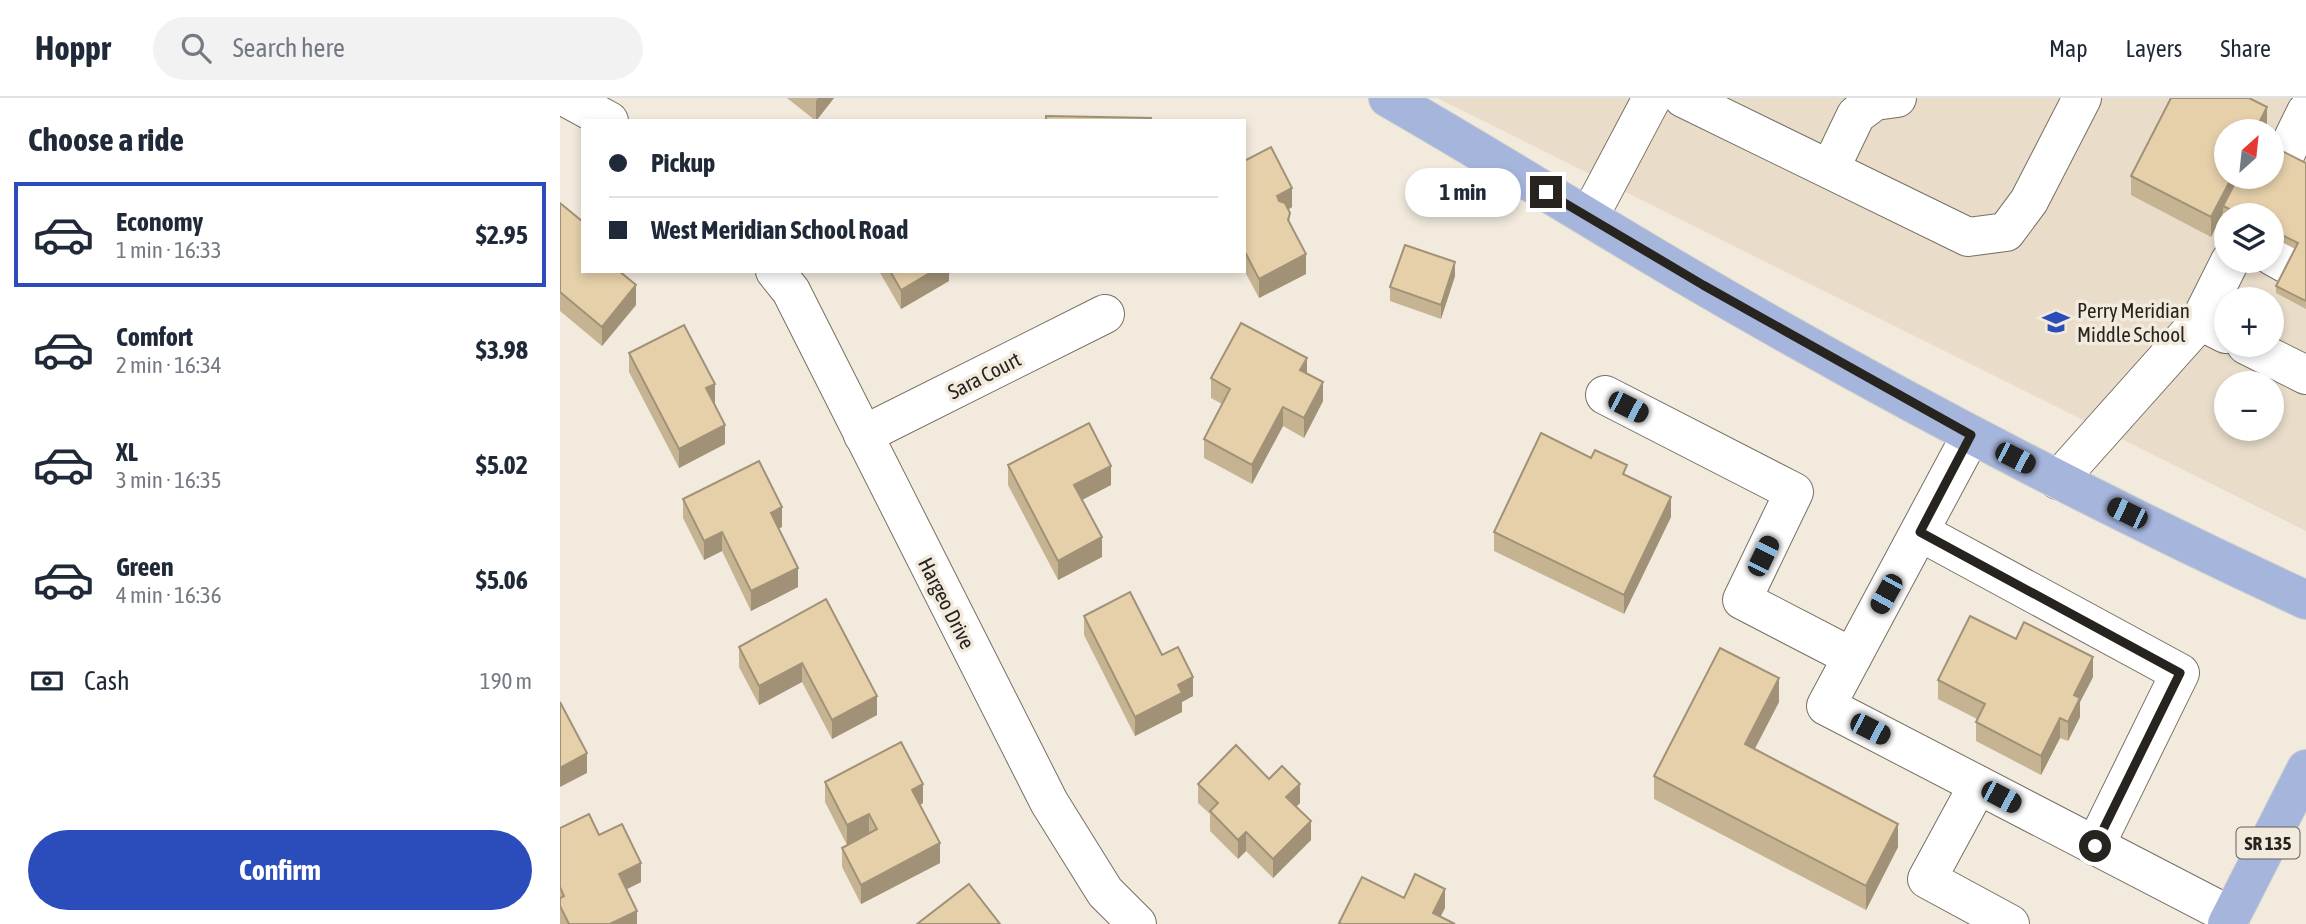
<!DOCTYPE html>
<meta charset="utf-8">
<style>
body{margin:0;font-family:"Asap Condensed",sans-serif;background:#f2f2f3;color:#1f2937;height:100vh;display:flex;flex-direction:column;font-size:26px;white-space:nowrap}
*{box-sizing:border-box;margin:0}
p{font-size:23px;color:#747a83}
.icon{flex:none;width:38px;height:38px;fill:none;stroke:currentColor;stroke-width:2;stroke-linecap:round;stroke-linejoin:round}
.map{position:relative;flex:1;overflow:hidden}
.panel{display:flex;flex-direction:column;background:#fff;width:560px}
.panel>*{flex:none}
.hud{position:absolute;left:21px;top:21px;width:665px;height:154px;border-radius:0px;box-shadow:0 4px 10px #0003;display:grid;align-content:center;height:154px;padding:0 28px;background:#fff}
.needle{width:46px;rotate:27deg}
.fabs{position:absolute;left:1654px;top:21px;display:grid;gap:14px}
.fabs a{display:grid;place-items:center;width:70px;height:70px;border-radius:50%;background:#fff;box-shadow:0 4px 10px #0003;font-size:35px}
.end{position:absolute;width:32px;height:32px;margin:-16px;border:9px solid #27241f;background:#fff;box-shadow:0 0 0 4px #fff}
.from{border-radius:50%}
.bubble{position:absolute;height:49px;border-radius:24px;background:#fff;box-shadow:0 4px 10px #0003;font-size:23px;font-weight:700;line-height:49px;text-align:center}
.car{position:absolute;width:21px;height:42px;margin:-21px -10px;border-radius:9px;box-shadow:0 0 5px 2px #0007;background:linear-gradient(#222 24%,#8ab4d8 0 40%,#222 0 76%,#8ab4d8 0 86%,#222 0)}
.hud b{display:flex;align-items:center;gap:24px;height:66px;font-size:26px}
.hud b+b{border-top:2px solid #e0e1e3}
.hud i{width:18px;height:18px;background:#1f2937}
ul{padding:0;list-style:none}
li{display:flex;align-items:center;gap:21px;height:105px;margin:0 14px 10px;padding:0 14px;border:4px solid transparent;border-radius:0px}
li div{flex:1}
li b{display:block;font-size:26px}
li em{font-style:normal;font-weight:700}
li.current{border-color:#2b4cbb}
li>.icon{width:63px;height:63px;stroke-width:1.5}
h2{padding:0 28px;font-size:32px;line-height:84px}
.pay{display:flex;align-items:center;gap:18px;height:77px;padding:0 28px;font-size:26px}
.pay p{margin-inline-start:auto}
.cta{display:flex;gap:14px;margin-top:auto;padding:14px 28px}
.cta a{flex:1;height:80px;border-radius:42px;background:#2b4cbb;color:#fff;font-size:28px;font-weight:700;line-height:80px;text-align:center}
header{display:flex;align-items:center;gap:42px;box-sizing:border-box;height:98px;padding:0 35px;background:#fff;border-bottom:2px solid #e0e1e3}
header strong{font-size:33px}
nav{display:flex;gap:38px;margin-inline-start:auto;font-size:24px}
.search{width:490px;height:63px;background:#f2f2f3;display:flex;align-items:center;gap:18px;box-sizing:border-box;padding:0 24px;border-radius:38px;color:#747a83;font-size:26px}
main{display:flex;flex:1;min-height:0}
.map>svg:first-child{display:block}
.built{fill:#e9ddca;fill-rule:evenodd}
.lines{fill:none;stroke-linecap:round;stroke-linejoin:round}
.minor-casing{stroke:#777064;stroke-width:40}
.major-casing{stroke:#cfcfce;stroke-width:40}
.minor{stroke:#fff;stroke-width:38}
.major{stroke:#a6b5dc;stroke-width:38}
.wall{fill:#c6b392}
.shaded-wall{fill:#a19277}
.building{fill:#e6d0aa;stroke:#a19277;stroke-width:2}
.route{stroke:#27241f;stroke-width:9}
.labels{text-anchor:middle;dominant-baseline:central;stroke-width:7;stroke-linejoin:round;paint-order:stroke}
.shield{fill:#f2eadd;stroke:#645f58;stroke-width:2}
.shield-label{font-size:19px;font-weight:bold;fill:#27241f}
.poi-label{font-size:21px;fill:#27241f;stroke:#f2eadd;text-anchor:start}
.street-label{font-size:21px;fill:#27241f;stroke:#f2eadd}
</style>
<header>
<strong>Hoppr</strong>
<div class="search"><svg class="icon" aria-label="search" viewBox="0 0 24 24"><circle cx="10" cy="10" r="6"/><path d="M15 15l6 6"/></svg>Search here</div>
<nav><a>Map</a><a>Layers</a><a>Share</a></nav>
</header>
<main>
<section class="panel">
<h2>Choose a ride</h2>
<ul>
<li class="current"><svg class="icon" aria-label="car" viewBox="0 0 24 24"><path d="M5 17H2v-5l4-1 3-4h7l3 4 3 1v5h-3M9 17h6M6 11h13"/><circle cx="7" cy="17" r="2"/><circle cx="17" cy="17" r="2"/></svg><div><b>Economy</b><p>1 min · 16:33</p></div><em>$2.95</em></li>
<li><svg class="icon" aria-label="car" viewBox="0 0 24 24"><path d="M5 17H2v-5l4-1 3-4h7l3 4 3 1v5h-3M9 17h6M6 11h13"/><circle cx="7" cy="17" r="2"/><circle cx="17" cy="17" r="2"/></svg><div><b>Comfort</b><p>2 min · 16:34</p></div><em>$3.98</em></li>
<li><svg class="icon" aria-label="car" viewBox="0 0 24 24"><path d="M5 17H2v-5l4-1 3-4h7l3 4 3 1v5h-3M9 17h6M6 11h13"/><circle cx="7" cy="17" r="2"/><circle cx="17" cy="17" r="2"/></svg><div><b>XL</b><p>3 min · 16:35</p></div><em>$5.02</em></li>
<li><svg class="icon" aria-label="car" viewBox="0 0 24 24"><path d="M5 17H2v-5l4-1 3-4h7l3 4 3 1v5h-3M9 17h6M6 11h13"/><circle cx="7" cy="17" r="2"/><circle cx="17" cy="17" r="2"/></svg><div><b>Green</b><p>4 min · 16:36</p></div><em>$5.06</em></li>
</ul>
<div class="pay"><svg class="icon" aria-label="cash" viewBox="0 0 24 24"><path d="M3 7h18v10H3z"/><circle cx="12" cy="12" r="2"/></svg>Cash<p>190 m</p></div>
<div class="cta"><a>Confirm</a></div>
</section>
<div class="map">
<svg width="1746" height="826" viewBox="0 0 1746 826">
<rect width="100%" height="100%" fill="#f2eadd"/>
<path class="built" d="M877,0H1746V433ZM1666,33H1712V79H1666ZM1666,117H1712V163H1666ZM1666,201H1712V247H1666ZM1666,285H1712V331H1666Z"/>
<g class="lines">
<g class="minor-casing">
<g id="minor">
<polyline points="7,0 49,23"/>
<polyline points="1123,0 1408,139 1446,134 1469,103 1522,0"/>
<polyline points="1723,61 1746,14"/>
<polyline points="1270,71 1296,17 1315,3 1337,0"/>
<polyline points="1029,119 1092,0"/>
<polyline points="1712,158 1730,168"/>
<polyline points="215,173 231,193 489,704 545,794 577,826"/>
<polyline points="1640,223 1670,163"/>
<polyline points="1686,247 1746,277"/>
<polyline points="1045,297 1234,394 1182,502 1292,559"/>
<polyline points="303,337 545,216"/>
<polyline points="1411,337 1266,608 1671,818"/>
<polyline points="1498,382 1640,223 1666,236"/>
<polyline points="1360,434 1620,575 1535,748"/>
<polyline points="1418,687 1367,781 1450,826"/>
</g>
</g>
<g class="major-casing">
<g id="major">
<path d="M828,0C926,56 1021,116 1118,173C1322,293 1532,403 1746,502"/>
<polyline points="1667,826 1746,671"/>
</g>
</g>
<use href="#minor" class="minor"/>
<use href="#major" class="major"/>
</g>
<g class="wall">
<polygon points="227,0 274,0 256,23"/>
<polygon points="1611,0 1689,0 1707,9 1707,29 1705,33 1666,33 1666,79 1712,79 1712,48 1746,65 1746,211 1716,195 1716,188 1735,151 1712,139 1712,117 1668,117 1663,115 1651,139 1571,97 1571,78"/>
<polygon points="684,63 732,109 728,112 730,124 746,176 699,200 684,172"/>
<polygon points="0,105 76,207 42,248 0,213"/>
<polygon points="319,173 389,173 389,183 341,211"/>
<polygon points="895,178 881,221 830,203 830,189"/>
<polygon points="69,255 155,305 165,346 119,370 69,274"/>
<polygon points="747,275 763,303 744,340 723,328 692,386 644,360 644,341 662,306 651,300 651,280"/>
<polygon points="448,367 551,387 522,402 542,459 498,482 448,387"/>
<polygon points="1067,378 1111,419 1064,516 934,453 934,434"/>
<polygon points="123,401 222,429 219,430 238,489 191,513 162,453 144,462 123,420"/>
<polygon points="266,501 317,617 272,641 242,584 199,607 179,569 179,549"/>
<polygon points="524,518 602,557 633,598 622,604 622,614 575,638 524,537"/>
<polygon points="1456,541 1533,579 1520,604 1520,619 1508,643 1500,640 1481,677 1416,643 1416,624 1417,621 1378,601 1378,582"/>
<polygon points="1219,604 1194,651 1338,749 1306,812 1094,701 1094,678"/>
<polygon points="709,681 740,705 736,709 751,742 713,780 686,753 678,761 650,733 650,716 638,705 638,686"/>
<polygon points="265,684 363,705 360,707 380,765 301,806 282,769 282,750 310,735 287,747 265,704"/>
<polygon points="0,730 39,737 81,784 67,791 77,826 0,826"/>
</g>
<g class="shaded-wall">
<polygon points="258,0 274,0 256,23 256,3"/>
<polygon points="1707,9 1707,29 1705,33 1695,33"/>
<polygon points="1672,79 1682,79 1663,108 1663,115 1651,139 1651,119"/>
<polygon points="732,90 732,109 717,118 717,98"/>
<polygon points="746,156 746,176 699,200 699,181"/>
<polygon points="895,164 895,178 881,221 881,207"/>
<polygon points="373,173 389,173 389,183 341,211 341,192"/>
<polygon points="76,187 76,207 42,248 42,229"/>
<polygon points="747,260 747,279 740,272"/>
<polygon points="763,284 763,303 744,340 744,320"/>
<polygon points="155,286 155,305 146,310 146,290"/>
<polygon points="723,309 723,328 692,386 692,367"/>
<polygon points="165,327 165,346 119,370 119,351"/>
<polygon points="551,368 551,387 514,406 514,387"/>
<polygon points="1111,399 1111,419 1064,516 1064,497"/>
<polygon points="222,409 222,429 211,434 211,415"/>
<polygon points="162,434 162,453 144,462 144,443"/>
<polygon points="542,439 542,459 498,482 498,463"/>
<polygon points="238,470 238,489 191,513 191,493"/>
<polygon points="1533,559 1533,579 1520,604 1520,619 1508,643 1508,624 1514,597"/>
<polygon points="242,565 242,584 199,607 199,588"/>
<polygon points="633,579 633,598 622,604 622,614 575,638 575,619 618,587"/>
<polygon points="1219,580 1219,604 1185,670 1185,646"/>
<polygon points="317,598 317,617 272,641 272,622"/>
<polygon points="1500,620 1500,640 1481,677 1481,658"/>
<polygon points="27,655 27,675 0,689 0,670"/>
<polygon points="363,686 363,705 352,712 352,692"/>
<polygon points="740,686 740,705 726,719 726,699"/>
<polygon points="309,716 309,735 287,747 287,727"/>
<polygon points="751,723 751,742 713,780 713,761"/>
<polygon points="1338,726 1338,749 1306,812 1306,788"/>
<polygon points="686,734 686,753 678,761 678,742"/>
<polygon points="380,745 380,765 301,806 301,787"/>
<polygon points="81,765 81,784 59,795 59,776"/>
<polygon points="885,791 885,810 877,826 873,815"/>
<polygon points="77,813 77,826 50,826"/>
</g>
<g class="building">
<polygon points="1611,0 1689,0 1707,9 1695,33 1666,33 1666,79 1672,79 1651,119 1571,78"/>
<polygon points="486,18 591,20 591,23 486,23"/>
<polygon points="1712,48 1746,65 1746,203 1716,188 1738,145 1712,132 1712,117 1682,117 1663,108 1678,79 1712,79"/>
<polygon points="711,49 732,90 717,98 719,103 725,105 730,115 728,122 746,156 699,181 684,152 684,63"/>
<polygon points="0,105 23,124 23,173 59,173 76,187 42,229 0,194"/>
<polygon points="845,147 895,164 881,207 830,189"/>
<polygon points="330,173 373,173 341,192"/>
<polygon points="681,225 747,260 740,272 763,284 744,320 723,309 692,367 644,341 670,291 651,280"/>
<polygon points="124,227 155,286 146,290 165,327 119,351 69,255"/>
<polygon points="529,325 551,368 514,387 542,439 498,463 448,367"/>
<polygon points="981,335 1031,360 1035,352 1067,367 1063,376 1111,399 1064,497 934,434"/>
<polygon points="199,363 222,409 211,415 238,470 191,493 162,434 144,443 123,401"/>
<polygon points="570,494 602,557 618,549 633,579 618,587 622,595 575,619 524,518"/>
<polygon points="266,501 317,598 272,622 242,565 199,588 179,549"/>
<polygon points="1410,518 1456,541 1464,524 1533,559 1514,597 1520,600 1508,624 1500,620 1481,658 1416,624 1425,606 1378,582"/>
<polygon points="1160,550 1219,580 1185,646 1338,726 1306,788 1094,678"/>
<polygon points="0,604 27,655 0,670"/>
<polygon points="341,644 363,686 352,692 380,745 301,787 282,750 317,731 309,716 287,727 265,684"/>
<polygon points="676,647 709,681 722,668 740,686 726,699 751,723 713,761 686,734 678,742 650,713 658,705 638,686"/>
<polygon points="29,716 39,737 62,726 81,765 59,776 77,813 50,826 9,826 0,808 0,800 4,798 0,789 0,730"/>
<polygon points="855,776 885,791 873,815 895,826 782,826 779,825 802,779 844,800"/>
<polygon points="409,786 440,826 357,826"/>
</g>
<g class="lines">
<polyline class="route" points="986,94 1143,187 1411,337 1360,434 1620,575 1535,748"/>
</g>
<defs>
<g id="school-bare" transform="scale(2.1)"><path d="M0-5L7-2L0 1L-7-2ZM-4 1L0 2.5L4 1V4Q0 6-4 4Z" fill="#2b4cbb" stroke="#f2eadd" stroke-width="2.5" paint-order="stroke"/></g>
</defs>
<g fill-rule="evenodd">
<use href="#school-bare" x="1496" y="224"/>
</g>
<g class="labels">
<rect class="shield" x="1676.5" y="729.5" width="63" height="31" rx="5"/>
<g class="shield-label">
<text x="1708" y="745">SR 135</text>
</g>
<g class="poi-label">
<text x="1517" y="212">Perry Meridian<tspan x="1517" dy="24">Middle School</tspan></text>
</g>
<g class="street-label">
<text transform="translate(424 277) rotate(-27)">Sara Court</text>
<text transform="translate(387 505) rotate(63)">Hargeo Drive</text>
</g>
</g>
</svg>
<div class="fabs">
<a><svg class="needle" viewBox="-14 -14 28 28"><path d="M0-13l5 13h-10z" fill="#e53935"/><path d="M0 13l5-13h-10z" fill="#747a83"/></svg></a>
<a><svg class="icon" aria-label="layers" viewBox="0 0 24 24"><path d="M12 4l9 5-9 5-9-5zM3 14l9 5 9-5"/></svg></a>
<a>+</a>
<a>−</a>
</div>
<i class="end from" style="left:1535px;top:748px"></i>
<i class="end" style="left:986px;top:94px"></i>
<div class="bubble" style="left:845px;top:70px;width:116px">1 min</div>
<i class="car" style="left:1068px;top:309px;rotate:117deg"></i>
<i class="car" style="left:1455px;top:360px;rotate:117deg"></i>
<i class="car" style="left:1567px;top:415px;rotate:296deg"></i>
<i class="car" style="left:1203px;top:458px;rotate:26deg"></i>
<i class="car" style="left:1326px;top:496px;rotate:209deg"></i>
<i class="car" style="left:1310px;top:631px;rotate:117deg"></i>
<i class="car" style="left:1441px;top:699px;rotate:118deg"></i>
<div class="hud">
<b><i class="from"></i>Pickup</b>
<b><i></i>West Meridian School Road</b>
</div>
</div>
</main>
